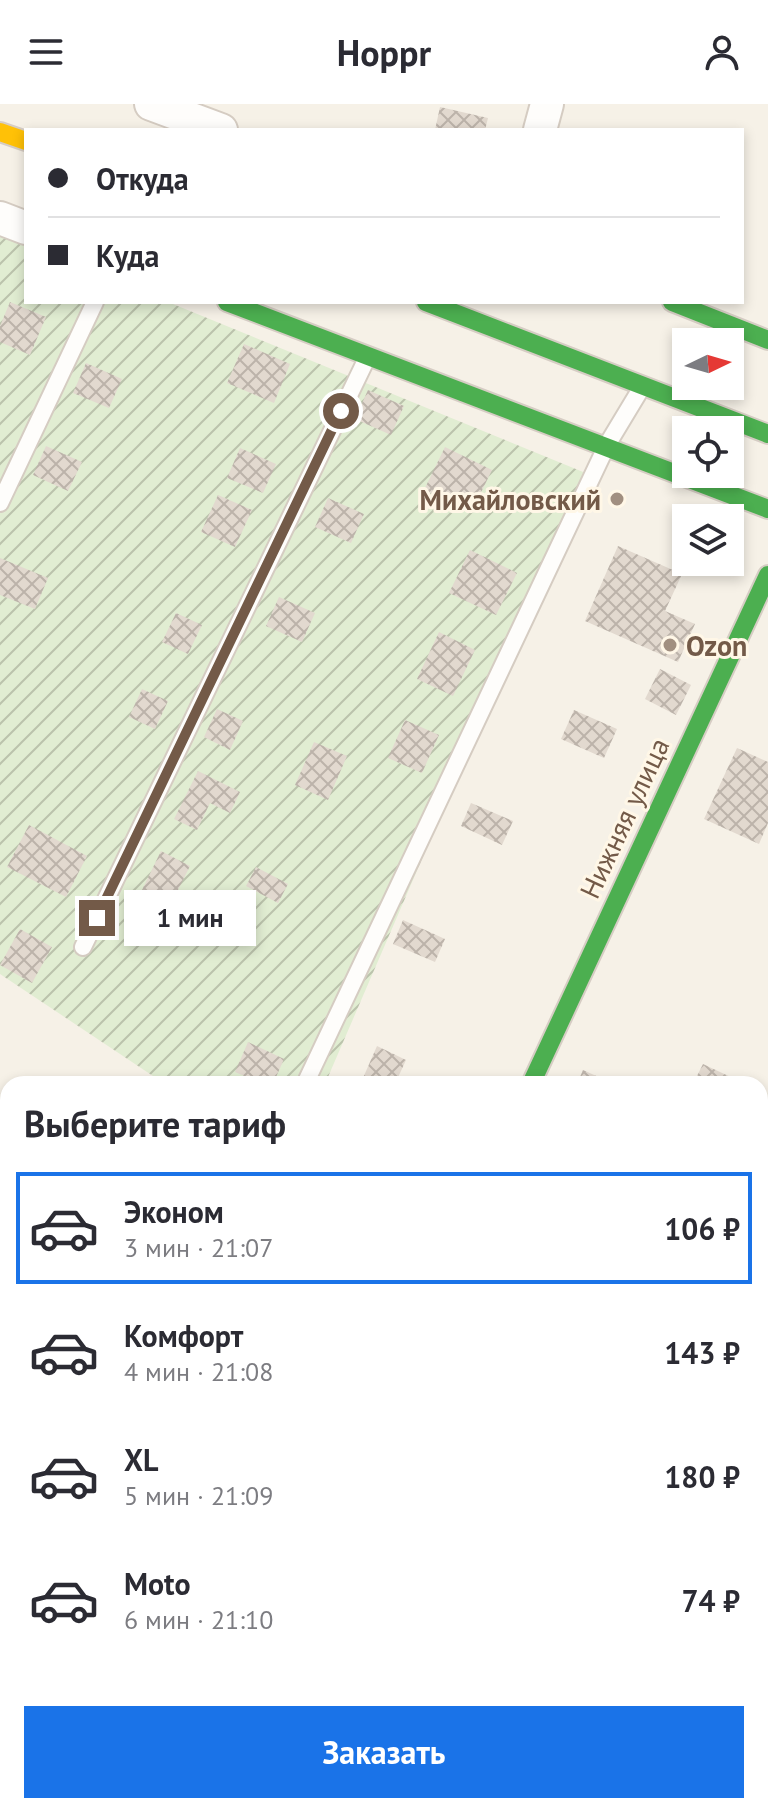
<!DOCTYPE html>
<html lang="ru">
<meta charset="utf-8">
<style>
body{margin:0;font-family:"PT Sans",sans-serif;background:#f2f2f3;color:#2b2b33;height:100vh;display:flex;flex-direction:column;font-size:30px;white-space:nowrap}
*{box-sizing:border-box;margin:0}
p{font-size:26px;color:#7c7c81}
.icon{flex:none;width:44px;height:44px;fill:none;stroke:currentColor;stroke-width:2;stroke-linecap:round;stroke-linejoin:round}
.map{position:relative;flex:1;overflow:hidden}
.details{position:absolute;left:0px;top:972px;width:768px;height:738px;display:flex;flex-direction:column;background:#fff;border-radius:24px 24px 0 0;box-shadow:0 4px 12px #0003}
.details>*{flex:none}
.hud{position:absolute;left:24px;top:24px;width:720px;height:176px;border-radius:0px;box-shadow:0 4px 12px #0003;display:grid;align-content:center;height:176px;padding:0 24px;background:#fff}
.needle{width:52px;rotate:85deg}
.fabs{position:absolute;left:672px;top:224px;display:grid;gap:16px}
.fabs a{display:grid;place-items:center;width:72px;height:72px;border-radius:0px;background:#fff;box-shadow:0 4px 12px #0003;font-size:40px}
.end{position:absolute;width:36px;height:36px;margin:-18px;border:10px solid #735a48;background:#fff;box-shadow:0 0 0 4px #fff}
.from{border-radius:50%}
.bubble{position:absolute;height:56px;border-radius:0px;background:#fff;box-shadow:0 4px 12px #0003;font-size:26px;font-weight:800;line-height:56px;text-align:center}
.hud b{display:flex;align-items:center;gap:28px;height:76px;font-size:30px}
.hud b+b{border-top:2px solid #e1e1e2}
.hud i{width:20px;height:20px;background:#2b2b33}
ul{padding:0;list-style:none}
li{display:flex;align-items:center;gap:24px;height:112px;margin:0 16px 12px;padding:0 8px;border:4px solid transparent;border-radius:0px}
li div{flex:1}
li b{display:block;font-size:30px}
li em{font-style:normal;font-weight:800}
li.selected{border-color:#1a73e8}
li>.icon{width:72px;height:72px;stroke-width:1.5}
h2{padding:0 24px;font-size:36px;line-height:96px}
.cta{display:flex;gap:16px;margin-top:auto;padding:16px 24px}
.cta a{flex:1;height:92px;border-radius:0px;background:#1a73e8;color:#fff;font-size:32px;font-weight:800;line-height:92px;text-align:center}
header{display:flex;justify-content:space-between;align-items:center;height:104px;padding:0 24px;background:#fff;font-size:36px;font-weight:800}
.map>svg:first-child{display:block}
.garden{fill:url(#garden-furrows)}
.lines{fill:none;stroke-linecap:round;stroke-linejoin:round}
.stream{stroke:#c9e2e6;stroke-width:8}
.building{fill:url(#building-cross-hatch)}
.lane-casing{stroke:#d5ccc2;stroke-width:20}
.street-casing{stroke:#d5ccc2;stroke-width:36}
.fast-casing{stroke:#d6cdc4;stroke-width:22}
.slow-casing{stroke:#d6cdc4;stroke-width:22}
.lane{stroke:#fefdfb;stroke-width:16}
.street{stroke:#fefdfb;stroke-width:32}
.fast{stroke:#4caf50;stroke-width:18}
.slow{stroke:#ffc107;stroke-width:18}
.route{stroke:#735a48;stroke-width:10}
.poi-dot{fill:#a18f80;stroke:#fff7e7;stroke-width:3}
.labels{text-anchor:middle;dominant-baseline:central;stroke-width:6;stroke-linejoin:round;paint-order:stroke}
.poi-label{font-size:28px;font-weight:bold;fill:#735a48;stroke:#fff7e7;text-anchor:end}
.street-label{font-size:28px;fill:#735a48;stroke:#fff7e7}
</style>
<header><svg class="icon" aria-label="menu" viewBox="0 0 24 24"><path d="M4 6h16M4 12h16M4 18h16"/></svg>Hoppr<svg class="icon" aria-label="person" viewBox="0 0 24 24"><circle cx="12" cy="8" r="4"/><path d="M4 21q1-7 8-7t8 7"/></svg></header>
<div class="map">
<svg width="768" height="1709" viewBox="0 0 768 1709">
<defs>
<pattern id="garden-furrows" width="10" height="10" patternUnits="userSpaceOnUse" patternTransform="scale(2)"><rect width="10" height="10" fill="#e1edd2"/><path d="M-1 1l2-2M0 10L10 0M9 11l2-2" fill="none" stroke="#bbc3ac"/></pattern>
<pattern id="building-cross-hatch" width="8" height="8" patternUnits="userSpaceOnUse" patternTransform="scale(2)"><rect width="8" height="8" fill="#e2d9cf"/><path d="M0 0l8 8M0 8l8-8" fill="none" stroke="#bcb3aa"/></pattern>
</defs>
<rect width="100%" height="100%" fill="#f6f1e7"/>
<g class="garden">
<polygon points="0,129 26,139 26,198 168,198 588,370 325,980 165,980 0,870"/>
<polygon points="0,1157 8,1171 8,1702 163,1702 225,1709 0,1709"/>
</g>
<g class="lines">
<g class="stream">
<polyline points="0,1008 8,1014"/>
<polyline points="760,1431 768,1433"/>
</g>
</g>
<g class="building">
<polygon points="440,3 488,14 485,26 435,26"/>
<polygon points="10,198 46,213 30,251 0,238 0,222"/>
<polygon points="244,240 290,260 274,299 227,279"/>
<polygon points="86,259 122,275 109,304 73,289"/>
<polygon points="368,286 404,302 391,331 355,315"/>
<polygon points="46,342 82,358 68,387 33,371"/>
<polygon points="445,343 492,366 471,409 424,386"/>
<polygon points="240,344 276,360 263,389 227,374"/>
<polygon points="218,391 252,406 235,443 201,428"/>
<polygon points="328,394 364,410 351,439 315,423"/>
<polygon points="618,442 682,470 665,507 695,520 678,558 585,517"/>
<polygon points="470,446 517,469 496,511 449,489"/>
<polygon points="0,454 48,474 35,505 0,491"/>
<polygon points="279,493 315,509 302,538 266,522"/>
<polygon points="176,509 202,521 188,550 162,538"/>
<polygon points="439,528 475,546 453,592 417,575"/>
<polygon points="660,565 691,581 676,611 645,595"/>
<polygon points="142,585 168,597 155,625 129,613"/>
<polygon points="217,605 243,617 230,646 204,633"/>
<polygon points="574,606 617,625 604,654 561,635"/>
<polygon points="405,616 439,631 422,669 388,654"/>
<polygon points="314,638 347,652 328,696 295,681"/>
<polygon points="737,644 768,658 768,719 759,740 704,715"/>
<polygon points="198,667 240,688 230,709 210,699 197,726 174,715"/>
<polygon points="471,699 513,717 502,741 461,722"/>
<polygon points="29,721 87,752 66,793 7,763"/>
<polygon points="161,747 190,762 171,800 142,786"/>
<polygon points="256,763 288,780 278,799 246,782"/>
<polygon points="403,816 445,835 435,858 393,840"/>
<polygon points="20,825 52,843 32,879 0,861"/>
<polygon points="248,938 284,955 273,980 263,980 235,968"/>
<polygon points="377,942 406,956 395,980 377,980 363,974"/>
<polygon points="703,960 737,976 735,980 693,980"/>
<polygon points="583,966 614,980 577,980"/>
<polygon points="768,1096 768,1134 760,1130 760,1112"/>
<polygon points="760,1216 768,1219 768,1256 760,1275"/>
</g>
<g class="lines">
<g class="lane-casing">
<g id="lane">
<polyline points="0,399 95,198"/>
<polyline points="83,843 368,252"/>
<polyline points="305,980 607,341 642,283"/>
<polyline points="0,1398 8,1411"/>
<polyline points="0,1671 8,1667"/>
</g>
</g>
<g class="street-casing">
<g id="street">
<polyline points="151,0 221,26"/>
<polyline points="540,26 547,0"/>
<polyline points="0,114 26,124"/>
</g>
</g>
<g class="fast-casing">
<g id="fast">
<polyline points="227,198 768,405"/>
<polyline points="426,198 768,330"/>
<polyline points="672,198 768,236"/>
<polyline points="531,980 768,471"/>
</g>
</g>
<g class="slow-casing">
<polyline id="slow" points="0,28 26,37"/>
</g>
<use href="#lane" class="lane"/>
<use href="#street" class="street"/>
<use href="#fast" class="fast"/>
<use href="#slow" class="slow"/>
</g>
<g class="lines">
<polyline class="route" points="97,814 341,307"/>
</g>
<g class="poi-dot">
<circle cx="617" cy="395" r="8"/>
<circle cx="670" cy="541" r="8"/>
</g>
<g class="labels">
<g class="poi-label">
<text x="601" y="395">Михайловский</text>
<text x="686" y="541" text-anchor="start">Ozon</text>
</g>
<g class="street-label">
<text transform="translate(624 714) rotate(-65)">Нижняя улица</text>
</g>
</g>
</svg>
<div class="fabs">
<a><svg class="needle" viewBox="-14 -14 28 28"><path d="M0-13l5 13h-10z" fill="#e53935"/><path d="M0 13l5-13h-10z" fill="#7c7c81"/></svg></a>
<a><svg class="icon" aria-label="locate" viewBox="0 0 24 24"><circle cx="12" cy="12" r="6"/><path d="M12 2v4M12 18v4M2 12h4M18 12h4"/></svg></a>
<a><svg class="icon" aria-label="layers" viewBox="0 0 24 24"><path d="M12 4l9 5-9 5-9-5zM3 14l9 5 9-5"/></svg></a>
</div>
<i class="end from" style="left:341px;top:307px"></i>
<i class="end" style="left:97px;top:814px"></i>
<div class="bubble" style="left:124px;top:786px;width:132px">1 мин</div>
<div class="hud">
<b><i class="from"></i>Откуда</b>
<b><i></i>Куда</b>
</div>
<section class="details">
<h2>Выберите тариф</h2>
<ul>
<li class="selected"><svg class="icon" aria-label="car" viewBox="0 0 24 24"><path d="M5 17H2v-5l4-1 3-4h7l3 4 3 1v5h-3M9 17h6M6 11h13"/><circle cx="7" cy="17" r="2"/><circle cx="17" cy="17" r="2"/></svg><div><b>Эконом</b><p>3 мин · 21:07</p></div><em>106 ₽</em></li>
<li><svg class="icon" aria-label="car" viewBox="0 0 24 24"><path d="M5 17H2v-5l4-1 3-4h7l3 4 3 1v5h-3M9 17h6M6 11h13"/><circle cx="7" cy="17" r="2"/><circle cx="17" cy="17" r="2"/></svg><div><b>Комфорт</b><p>4 мин · 21:08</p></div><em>143 ₽</em></li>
<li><svg class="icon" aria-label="car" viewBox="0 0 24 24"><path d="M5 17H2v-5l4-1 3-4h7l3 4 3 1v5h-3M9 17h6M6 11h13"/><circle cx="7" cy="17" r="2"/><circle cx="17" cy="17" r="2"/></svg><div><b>XL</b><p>5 мин · 21:09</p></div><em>180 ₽</em></li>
<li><svg class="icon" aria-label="car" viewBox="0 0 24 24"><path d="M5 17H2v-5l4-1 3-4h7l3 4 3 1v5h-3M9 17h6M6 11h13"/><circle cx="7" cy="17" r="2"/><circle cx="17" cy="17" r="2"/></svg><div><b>Moto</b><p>6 мин · 21:10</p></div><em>74 ₽</em></li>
</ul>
<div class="cta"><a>Заказать</a></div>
</section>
</div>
